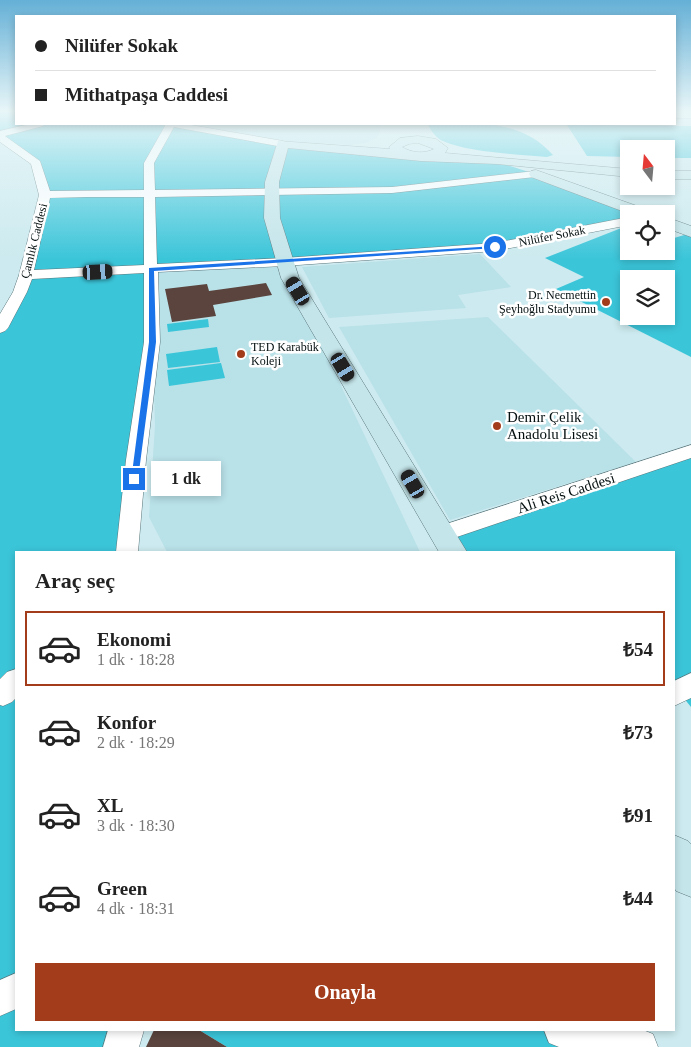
<!DOCTYPE html>
<html lang="tr">
<meta charset="utf-8">
<style>
body{margin:0;font-family:Georgia,serif;background:#f2f2f2;color:#222;height:100vh;display:flex;flex-direction:column;font-size:19px;white-space:nowrap}
*{box-sizing:border-box;margin:0}
p{font-size:16px;color:#767676}
.icon{flex:none;width:28px;height:28px;fill:none;stroke:currentColor;stroke-width:2;stroke-linecap:round;stroke-linejoin:round}
.map{position:relative;flex:1;overflow:hidden}
.panel{position:absolute;left:15px;top:551px;width:660px;height:480px;display:flex;flex-direction:column;background:#fff;border-radius:0px;box-shadow:0 2px 8px #0003}
.panel>*{flex:none}
.hud{position:absolute;left:15px;top:15px;width:661px;height:110px;border-radius:0px;box-shadow:0 2px 8px #0003;display:grid;align-content:center;height:110px;padding:0 20px;background:#fff}
.needle{width:32px;rotate:344deg}
.buttons{position:absolute;left:620px;top:140px;display:grid;gap:10px}
.buttons a{display:grid;place-items:center;width:55px;height:55px;border-radius:0px;background:#fff;box-shadow:0 2px 8px #0003;font-size:25px}
.end{position:absolute;width:22px;height:22px;margin:-11px;border:6px solid #1a73e8;background:#fff;box-shadow:0 0 0 2px #fff}
.from{border-radius:50%}
.bubble{position:absolute;height:35px;border-radius:0px;background:#fff;box-shadow:0 2px 8px #0003;font-size:16px;font-weight:600;line-height:35px;text-align:center}
.car{position:absolute;width:15px;height:30px;margin:-15px -8px;border-radius:6px;box-shadow:0 0 4px 1px #0007;background:linear-gradient(#222 24%,#8ab4d8 0 40%,#222 0 76%,#8ab4d8 0 86%,#222 0)}
.hud b{display:flex;align-items:center;gap:18px;height:48px;font-size:19px}
.hud b+b{border-top:1px solid #e0e0e0}
.hud i{width:12px;height:12px;background:#222}
ul{padding:0;list-style:none}
li{display:flex;align-items:center;gap:15px;height:75px;margin:0 10px 8px;padding:0 10px;border:2px solid transparent;border-radius:0px}
li div{flex:1}
li b{display:block;font-size:19px}
li em{font-style:normal;font-weight:600}
li.active{border-color:#a33c1b}
li>.icon{width:45px;height:45px;stroke-width:1.5}
h2{padding:0 20px;font-size:22px;line-height:60px}
.action{display:flex;gap:10px;margin-top:auto;padding:10px 20px}
.action a{flex:1;height:58px;border-radius:0px;background:#a33c1b;color:#fff;font-size:20px;font-weight:600;line-height:58px;text-align:center}
.map>svg:first-child{display:block}
.built{fill:#b9e1e8}
.green{fill:#3bc5d9;fill-rule:evenodd}
.building{fill:#5a443d}
.lines{fill:none;stroke-linecap:round;stroke-linejoin:round}
.street-casing{stroke:#5b767b;stroke-width:1}
.secondary-casing{stroke:#5b767b;stroke-width:1}
.street{fill:#fff;fill-rule:evenodd}
.secondary{fill:#c4e5ea;fill-rule:evenodd}
.route{fill:#1a73e8}
.poi-dot{fill:#a33c1b;stroke:#fff;stroke-width:2}
.labels{text-anchor:middle;dominant-baseline:central;stroke-width:5;stroke-linejoin:round;paint-order:stroke}
.far-street-label{font-size:12px;fill:#040e0f;stroke:#fff}
.far-poi-label{font-size:12px;fill:#040e0f;stroke:#fff;text-anchor:end}
.poi-label{font-size:15px;fill:#040e0f;stroke:#fff;text-anchor:start}
.street-label{font-size:15px;fill:#040e0f;stroke:#fff}
</style>
<div class="map">
<svg width="691" height="1047" viewBox="0 0 691 1047">
<rect width="100%" height="100%" fill="#cceaef"/>
<g class="built">
<polygon points="189,124 381,124 379,135 376,138 366,143 352,145 279,141"/>
<polygon points="480,254 511,287 458,295 466,308 329,318 302,267"/>
<polygon points="284,262 313,317 343,390 420,552 167,552 149,517 155,426 151,269"/>
<polygon points="488,317 532,360 636,462 450,520 339,327"/>
</g>
<g class="green">
<polygon points="0,112 16,112 16,124 171,124 283,144 485,158 535,174 645,214 629,214 629,221 495,247 151,269 152,342 127,552 16,552 16,680 3,694 16,693 16,1030 126,1030 121,1047 0,1047 0,328 20,292 45,195 36,163 0,137"/>
<path d="M428,124C474,124 519,117 553,155L547,157C517,154 471,153 443,141C437,139 430,130 428,124Z"/>
<polygon points="567,125 691,126 691,158 666,158 666,149 629,149 629,157 587,156"/>
<path d="M629,225V251H666V235L674,238L691,233V357L556,289L584,277L545,258ZM629,279H666V316H629Z"/>
<polygon points="208,319 209,327 168,332 167,324"/>
<polygon points="217,347 220,362 168,368 166,354"/>
<polygon points="221,363 225,378 169,386 167,370"/>
<polygon points="691,451 691,707 679,692 674,694 674,552 453,552 442,534"/>
<polygon points="199,1030 562,1030 640,1047 227,1047"/>
</g>
<g class="building">
<polygon points="266,283 272,295 213,305 216,316 172,322 165,289 207,284 209,291"/>
<polygon points="154,1030 199,1030 227,1047 146,1047"/>
</g>
<g class="lines">
<g class="street-casing">
<g id="street">
<rect x="675" y="112" width="16" height="6"/>
<path d="M30,124H45L43,126L5,136L40,161L50,191L144,190V163L165,126V124H185L283,141L288,144L283,147L174,127L154,163L155,190L392,187L535,171L540,174L535,177L392,193L155,197L157,264L284,258L495,243L629,217V225L495,251L284,266L158,272L160,342L146,460L138,552H116L126,460L144,342V273L32,279L27,292L8,328L5,331L0,333V314L13,292L19,275L39,195L31,164L0,142V131ZM86,197H144V265L34,270L50,198Z"/>
<polygon points="691,445 691,458 442,542 434,540 431,534 434,528"/>
<polygon points="16,669 16,698 12,702 3,706 0,705 0,679 7,672"/>
<polygon points="691,673 691,698 674,706 674,681"/>
<polygon points="16,973 16,1009 0,1016 0,980"/>
<polygon points="108,1030 144,1030 139,1047 103,1047"/>
<polygon points="544,1030 643,1030 653,1034 658,1047 559,1047 549,1043"/>
</g>
</g>
<g class="secondary-casing">
<g id="secondary">
<path d="M418,136L436,139L448,148L445,153L629,169V177L497,164L421,161L288,148L279,182L280,218L299,278L467,552H439L281,278L264,218L265,182L278,141L390,149L389,147L400,138ZM418,143L434,149C424,154 412,153 402,147L409,144Z"/>
<polygon points="536,170 651,211 653,214 630,214 531,177 529,174 531,171"/>
<rect x="666" y="171" width="25" height="8"/>
<polygon points="666,217 691,226 691,237 666,228"/>
<polygon points="674,835 688,841 691,844 691,897 676,891 674,887"/>
</g>
</g>
<use href="#street" class="street"/>
<use href="#secondary" class="secondary"/>
</g>
<linearGradient id="sky" x2="0" y2="1"><stop stop-color="#65b0d6"/><stop offset="0.43" stop-color="#e8f6f8"/><stop offset="1" stop-color="#e8f6f8" stop-opacity="0"/></linearGradient>
<rect width="691" height="259" fill="url(#sky)"/>
<polygon class="route" points="495,246 496,248 154,271 156,342 138,479 131,481 149,342 149,268"/>
<g class="poi-dot">
<circle cx="606" cy="302" r="5"/>
<circle cx="241" cy="354" r="5"/>
<circle cx="497" cy="426" r="5"/>
</g>
<g class="labels">
<g class="far-street-label">
<text transform="translate(552 236) rotate(-11)">Nilüfer Sokak</text>
<text transform="translate(34 241) rotate(-76)">Çamlık Caddesi</text>
</g>
<g class="far-poi-label">
<text x="596" y="295">Dr. Necmettin<tspan x="596" dy="14">Şeyhoğlu Stadyumu</tspan></text>
<text x="251" y="347" text-anchor="start">TED Karabük<tspan x="251" dy="14">Koleji</tspan></text>
</g>
<g class="poi-label">
<text x="507" y="417">Demir Çelik<tspan x="507" dy="17">Anadolu Lisesi</tspan></text>
</g>
<g class="street-label">
<text transform="translate(566 493) rotate(-18)">Ali Reis Caddesi</text>
</g>
</g>
</svg>
<div class="buttons">
<a><svg class="needle" viewBox="-14 -14 28 28"><path d="M0-13l5 13h-10z" fill="#e53935"/><path d="M0 13l5-13h-10z" fill="#767676"/></svg></a>
<a><svg class="icon" aria-label="locate" viewBox="0 0 24 24"><circle cx="12" cy="12" r="6"/><path d="M12 2v4M12 18v4M2 12h4M18 12h4"/></svg></a>
<a><svg class="icon" aria-label="layers" viewBox="0 0 24 24"><path d="M12 4l9 5-9 5-9-5zM3 14l9 5 9-5"/></svg></a>
</div>
<i class="end from" style="left:495px;top:247px"></i>
<i class="end" style="left:134px;top:479px"></i>
<div class="bubble" style="left:151px;top:461px;width:70px">1 dk</div>
<i class="car" style="left:98px;top:272px;rotate:87deg"></i>
<i class="car" style="left:298px;top:291px;rotate:329deg"></i>
<i class="car" style="left:343px;top:367px;rotate:149deg"></i>
<i class="car" style="left:413px;top:484px;rotate:330deg"></i>
<div class="hud">
<b><i class="from"></i>Nilüfer Sokak</b>
<b><i></i>Mithatpaşa Caddesi</b>
</div>
<section class="panel">
<h2>Araç seç</h2>
<ul>
<li class="active"><svg class="icon" aria-label="car" viewBox="0 0 24 24"><path d="M5 17H2v-5l4-1 3-4h7l3 4 3 1v5h-3M9 17h6M6 11h13"/><circle cx="7" cy="17" r="2"/><circle cx="17" cy="17" r="2"/></svg><div><b>Ekonomi</b><p>1 dk · 18:28</p></div><em>₺54</em></li>
<li><svg class="icon" aria-label="car" viewBox="0 0 24 24"><path d="M5 17H2v-5l4-1 3-4h7l3 4 3 1v5h-3M9 17h6M6 11h13"/><circle cx="7" cy="17" r="2"/><circle cx="17" cy="17" r="2"/></svg><div><b>Konfor</b><p>2 dk · 18:29</p></div><em>₺73</em></li>
<li><svg class="icon" aria-label="car" viewBox="0 0 24 24"><path d="M5 17H2v-5l4-1 3-4h7l3 4 3 1v5h-3M9 17h6M6 11h13"/><circle cx="7" cy="17" r="2"/><circle cx="17" cy="17" r="2"/></svg><div><b>XL</b><p>3 dk · 18:30</p></div><em>₺91</em></li>
<li><svg class="icon" aria-label="car" viewBox="0 0 24 24"><path d="M5 17H2v-5l4-1 3-4h7l3 4 3 1v5h-3M9 17h6M6 11h13"/><circle cx="7" cy="17" r="2"/><circle cx="17" cy="17" r="2"/></svg><div><b>Green</b><p>4 dk · 18:31</p></div><em>₺44</em></li>
</ul>
<div class="action"><a>Onayla</a></div>
</section>
</div>
